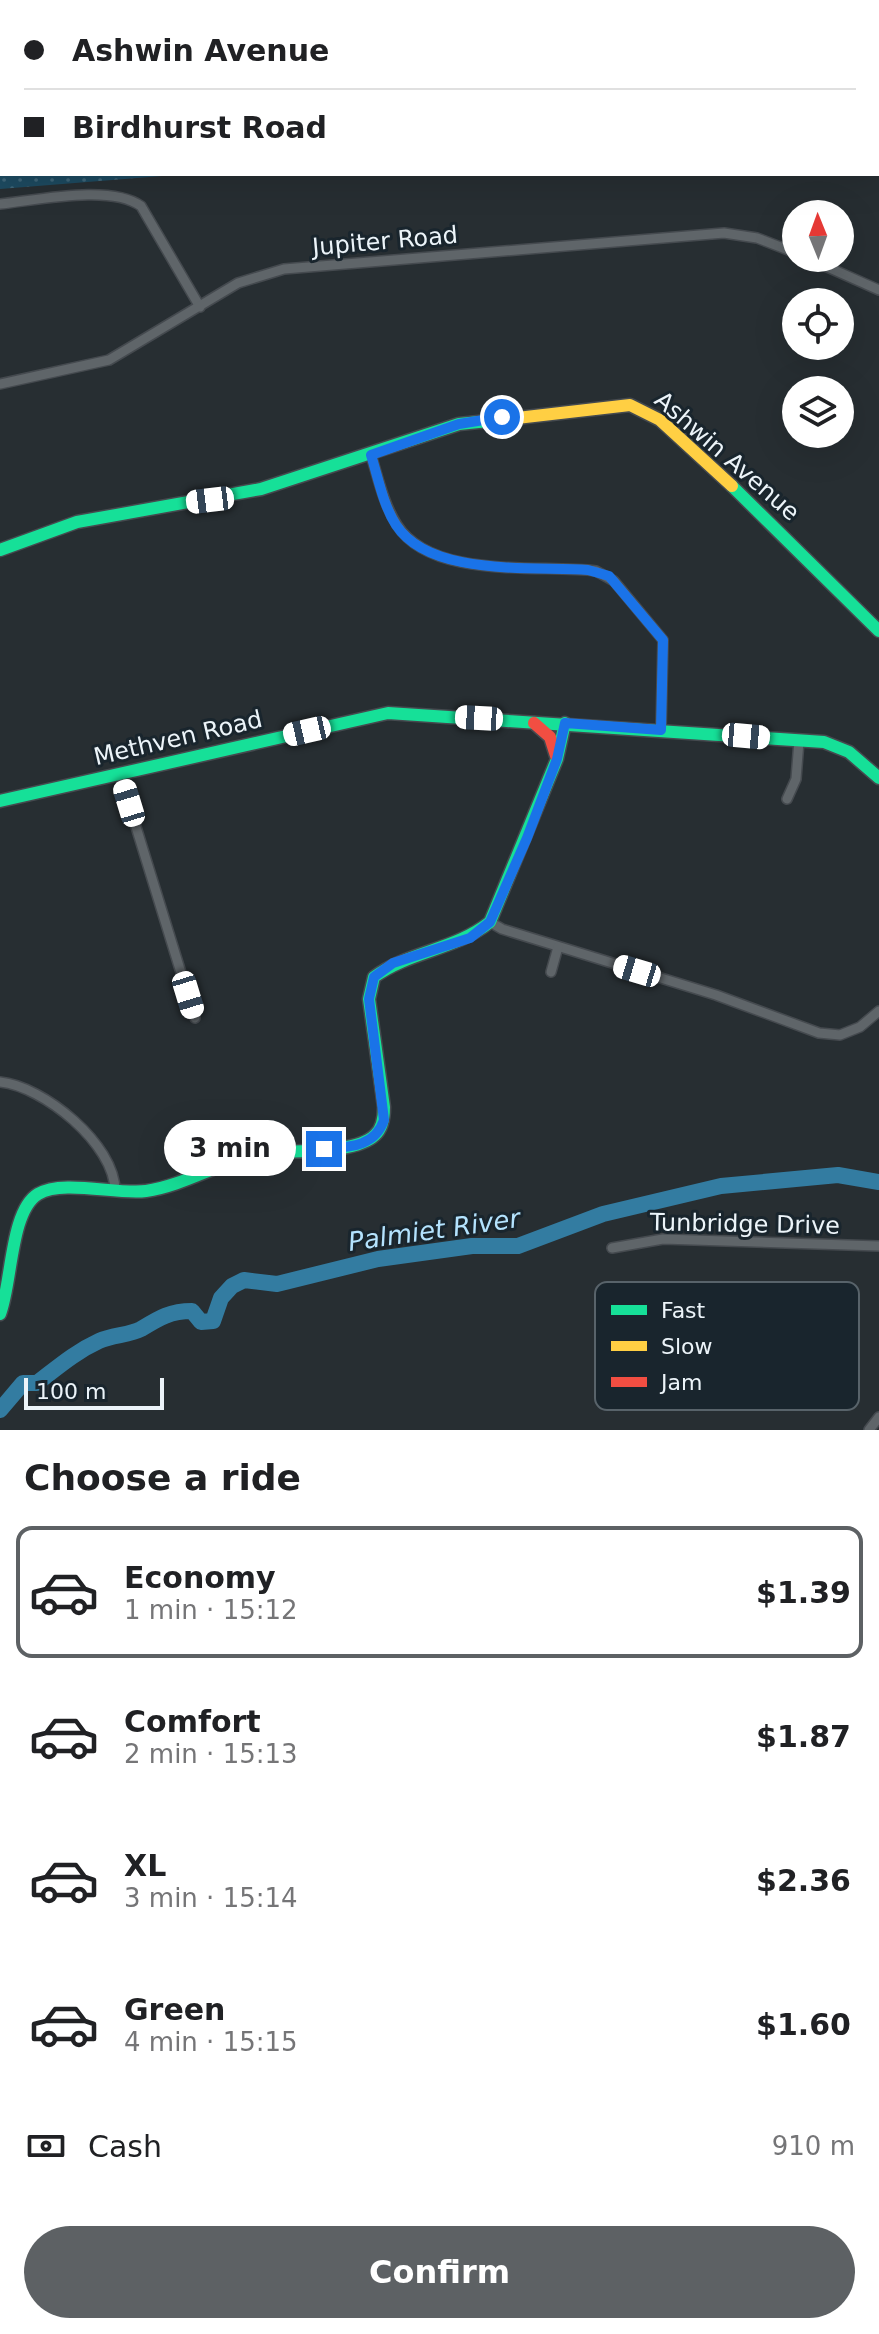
<!DOCTYPE html>
<meta charset="utf-8">
<style>
body{margin:0;font-family:"DejaVu Sans",sans-serif;background:#f6f6f6;color:#202124;height:100vh;display:flex;flex-direction:column;font-size:30px;white-space:nowrap}
*{box-sizing:border-box;margin:0}
p{font-size:26px;color:#757577}
.icon{flex:none;width:44px;height:44px;fill:none;stroke:currentColor;stroke-width:2;stroke-linecap:round;stroke-linejoin:round}
.map{position:relative;height:1430px;overflow:hidden}
.drawer{display:flex;flex-direction:column;background:#fff;flex:1}
.drawer>*{flex:none}
.banner{position:absolute;left:0px;top:0px;width:880px;height:176px;box-shadow:0 8px 32px #0002;display:grid;align-content:center;height:176px;padding:0 24px;background:#fff}
.needle{width:52px;rotate:359deg}
.controls{position:absolute;left:782px;top:200px;display:grid;gap:16px}
.controls a{display:grid;place-items:center;width:72px;height:72px;border-radius:50%;background:#fff;box-shadow:0 8px 32px #0002;font-size:40px}
.scale{position:absolute;left:24px;bottom:20px;width:140px;box-sizing:border-box;padding-left:8px;border:4px solid #ecf4f9;border-top:0;font-size:22px;line-height:28px;white-space:nowrap;color:#ecf4f9;-webkit-text-stroke:6px #19252d;paint-order:stroke}
.end{position:absolute;width:36px;height:36px;margin:-18px;border:10px solid #1a73e8;background:#fff;box-shadow:0 0 0 4px #fff}
.from{border-radius:50%}
.bubble{position:absolute;height:56px;border-radius:28px;background:#fff;box-shadow:0 8px 32px #0002;font-size:26px;font-weight:700;line-height:56px;text-align:center}
.car{position:absolute;width:24px;height:48px;margin:-24px -12px;border-radius:10px;box-shadow:0 0 6px 2px #0007;background:linear-gradient(#fff 24%,#345 0 40%,#fff 0 76%,#345 0 86%,#fff 0)}
.banner b{display:flex;align-items:center;gap:28px;height:76px;font-size:30px}
.banner b+b{border-top:2px solid #e0e0e0}
.banner i{width:20px;height:20px;background:#202124}
ul{padding:0;list-style:none}
li{display:flex;align-items:center;gap:24px;height:132px;margin:0 16px 12px;padding:0 8px;border:4px solid transparent;border-radius:16px}
li div{flex:1}
li b{display:block;font-size:30px}
li em{font-style:normal;font-weight:700}
li.current{border-color:#5d6164}
li>.icon{width:72px;height:72px;stroke-width:1.5}
h2{padding:0 24px;font-size:36px;line-height:96px}
.pay{display:flex;align-items:center;gap:20px;height:88px;padding:0 24px;font-size:30px}
.pay p{margin-inline-start:auto}
.action{display:flex;gap:16px;margin-top:auto;padding:16px 24px}
.action a{flex:1;height:92px;border-radius:48px;background:#5d6164;color:#fff;font-size:32px;font-weight:700;line-height:92px;text-align:center}
.map>svg:first-child{display:block}
.park{fill:url(#park-dots)}
.lines{fill:none;stroke-linecap:round;stroke-linejoin:round}
.river{stroke:#337ca1;stroke-width:16}
.street-casing{stroke:#454a4f;stroke-width:12}
.fast-casing{stroke:#454a4f;stroke-width:15}
.slow-casing{stroke:#454a4f;stroke-width:15}
.jam-casing{stroke:#454a4f;stroke-width:15}
.street{stroke:#5f6569;stroke-width:9}
.fast{stroke:#16e098;stroke-width:12}
.slow{stroke:#ffcf43;stroke-width:12}
.jam{stroke:#f24e42;stroke-width:12}
.route{stroke:#1a73e8;stroke-width:10}
.labels{text-anchor:middle;dominant-baseline:central;stroke-width:6;stroke-linejoin:round;paint-order:stroke}
.street-label{font-size:24px;fill:#ecf4f9;stroke:#19252d}
.water-label{font-size:26px;font-style:italic;fill:#b4e3fe;stroke:#19252d}
.key{fill:#19252d;stroke:#58636a;stroke-width:2}
.key-label{font-size:22px;fill:#ecf4f9}
</style>
<div class="map">
<svg width="879" height="1430" viewBox="0 0 879 1430">
<defs>
<pattern id="park-dots" width="8" height="8" patternUnits="userSpaceOnUse" patternTransform="scale(2)"><rect width="8" height="8" fill="#1d4a60"/><path d="M2 2h.1M6 6h.1" fill="none" stroke="#3e6578" stroke-width="1.8" stroke-linecap="round"/></pattern>
</defs>
<rect width="100%" height="100%" fill="#272e32"/>
<g class="park">
<polygon points="80,0 874,0 875,2 77,2"/>
<polygon points="0,29 2,174 187,174 0,189"/>
</g>
<g class="lines">
<path class="river" d="M0,1410L23,1383H37C58,1367 75,1352 99,1341C112,1335 130,1335 141,1329C159,1318 170,1311 192,1311L201,1322L213,1321L221,1298L232,1286L244,1280L277,1284L378,1259L472,1246H518L603,1214L721,1186L838,1175L879,1182"/>
<g class="street-casing">
<g id="street">
<path d="M0,204C38,200 111,184 141,206L200,307"/>
<polyline points="807,258 879,290"/>
<polyline points="0,384 109,360 238,283 284,269 724,233 757,238 796,253"/>
<path d="M371,455C378,478 384,505 397,525C432,580 538,564 596,571L614,581L663,640L661,730"/>
<polyline points="120,775 195,1018"/>
<polyline points="787,799 796,779 799,741"/>
<polyline points="490,922 502,929 716,995 819,1033 840,1035 860,1027 879,1011"/>
<polyline points="551,972 558,947"/>
<path d="M0,1082C43,1086 115,1144 115,1191"/>
<polyline points="612,1248 663,1239 879,1246"/>
<polyline points="869,1430 879,1417"/>
</g>
</g>
<g class="fast-casing">
<g id="fast">
<polyline points="35,2 42,0"/>
<polyline points="0,37 2,37"/>
<polyline points="732,486 879,631"/>
<polyline points="0,550 77,522 261,489 459,424 508,419"/>
<polyline points="0,801 388,713 824,742 849,752 879,778"/>
<path d="M0,1314C12,1284 10,1211 38,1194C63,1179 117,1195 146,1191C188,1185 227,1157 269,1153C295,1150 356,1154 375,1135C383,1128 384,1117 384,1107L369,999L374,977C410,951 455,950 490,922L557,759L565,723"/>
</g>
</g>
<g class="slow-casing">
<g id="slow">
<polyline points="105,2 109,0"/>
<polyline points="124,2 128,0"/>
<polyline points="508,419 630,405 660,420 732,486"/>
</g>
</g>
<g class="jam-casing">
<g id="jam">
<polyline points="0,10 2,10"/>
<polyline points="534,723 550,737 556,756"/>
</g>
</g>
<use href="#street" class="street"/>
<use href="#fast" class="fast"/>
<use href="#slow" class="slow"/>
<use href="#jam" class="jam"/>
</g>
<g class="lines">
<path class="route" d="M324,1149C349,1147 375,1147 384,1120L369,999L374,977L393,963L470,938L490,922L527,838L557,759L565,723L661,730L663,640L609,576L588,570C532,566 430,577 396,525C383,505 378,477 371,455L459,424L502,417"/>
</g>
<g class="labels">
<g class="street-label">
<text transform="translate(385 241) rotate(-5)">Jupiter Road</text>
<text transform="translate(727 456) rotate(41)">Ashwin Avenue</text>
<text transform="translate(178 738) rotate(-13)">Methven Road</text>
<text transform="translate(745 1224) rotate(1)">Tunbridge Drive</text>
</g>
<g class="water-label">
<text transform="translate(434 1230) rotate(-8)">Palmiet River</text>
</g>
</g>
<rect x="595" y="1282" width="264" height="128" rx="12" class="key"/>
<rect x="611" y="1305" width="36" height="10" fill="#16e098"/>
<rect x="611" y="1341" width="36" height="10" fill="#ffcf43"/>
<rect x="611" y="1377" width="36" height="10" fill="#f24e42"/>
<g class="key-label">
<text x="661" y="1318">Fast</text>
<text x="661" y="1354">Slow</text>
<text x="661" y="1390">Jam</text>
</g>
</svg>
<div class="controls">
<a><svg class="needle" viewBox="-14 -14 28 28"><path d="M0-13l5 13h-10z" fill="#e53935"/><path d="M0 13l5-13h-10z" fill="#757577"/></svg></a>
<a><svg class="icon" aria-label="locate" viewBox="0 0 24 24"><circle cx="12" cy="12" r="6"/><path d="M12 2v4M12 18v4M2 12h4M18 12h4"/></svg></a>
<a><svg class="icon" aria-label="layers" viewBox="0 0 24 24"><path d="M12 4l9 5-9 5-9-5zM3 14l9 5 9-5"/></svg></a>
</div>
<div class="scale">100 m</div>
<i class="end from" style="left:502px;top:417px"></i>
<i class="end" style="left:324px;top:1149px"></i>
<div class="bubble" style="left:164px;top:1120px;width:132px">3 min</div>
<i class="car" style="left:210px;top:500px;rotate:263deg"></i>
<i class="car" style="left:479px;top:718px;rotate:273deg"></i>
<i class="car" style="left:307px;top:731px;rotate:257deg"></i>
<i class="car" style="left:746px;top:736px;rotate:95deg"></i>
<i class="car" style="left:129px;top:803px;rotate:343deg"></i>
<i class="car" style="left:637px;top:971px;rotate:287deg"></i>
<i class="car" style="left:188px;top:995px;rotate:163deg"></i>
<div class="banner">
<b><i class="from"></i>Ashwin Avenue</b>
<b><i></i>Birdhurst Road</b>
</div>
</div>
<section class="drawer">
<h2>Choose a ride</h2>
<ul>
<li class="current"><svg class="icon" aria-label="car" viewBox="0 0 24 24"><path d="M5 17H2v-5l4-1 3-4h7l3 4 3 1v5h-3M9 17h6M6 11h13"/><circle cx="7" cy="17" r="2"/><circle cx="17" cy="17" r="2"/></svg><div><b>Economy</b><p>1 min · 15:12</p></div><em>$1.39</em></li>
<li><svg class="icon" aria-label="car" viewBox="0 0 24 24"><path d="M5 17H2v-5l4-1 3-4h7l3 4 3 1v5h-3M9 17h6M6 11h13"/><circle cx="7" cy="17" r="2"/><circle cx="17" cy="17" r="2"/></svg><div><b>Comfort</b><p>2 min · 15:13</p></div><em>$1.87</em></li>
<li><svg class="icon" aria-label="car" viewBox="0 0 24 24"><path d="M5 17H2v-5l4-1 3-4h7l3 4 3 1v5h-3M9 17h6M6 11h13"/><circle cx="7" cy="17" r="2"/><circle cx="17" cy="17" r="2"/></svg><div><b>XL</b><p>3 min · 15:14</p></div><em>$2.36</em></li>
<li><svg class="icon" aria-label="car" viewBox="0 0 24 24"><path d="M5 17H2v-5l4-1 3-4h7l3 4 3 1v5h-3M9 17h6M6 11h13"/><circle cx="7" cy="17" r="2"/><circle cx="17" cy="17" r="2"/></svg><div><b>Green</b><p>4 min · 15:15</p></div><em>$1.60</em></li>
</ul>
<div class="pay"><svg class="icon" aria-label="cash" viewBox="0 0 24 24"><path d="M3 7h18v10H3z"/><circle cx="12" cy="12" r="2"/></svg>Cash<p>910 m</p></div>
<div class="action"><a>Confirm</a></div>
</section>
